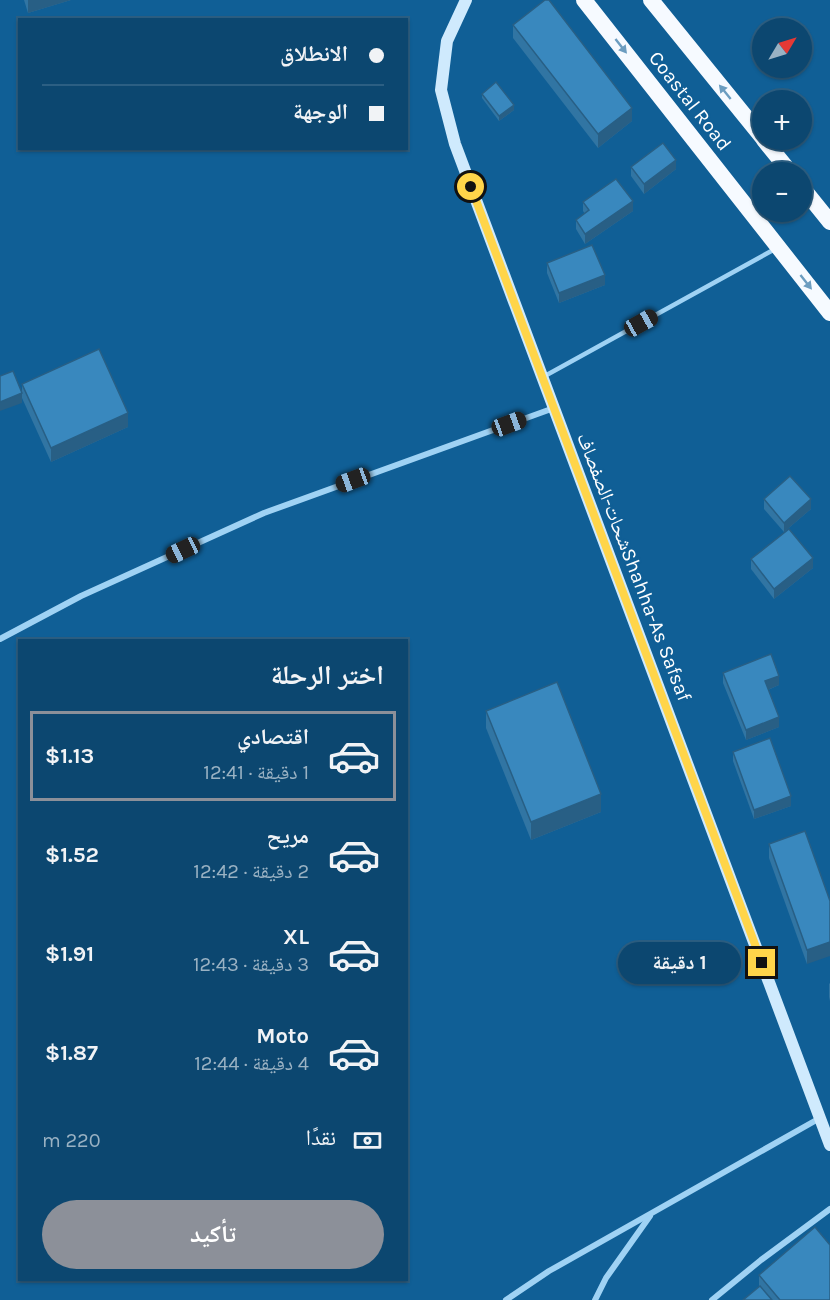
<!DOCTYPE html>
<html lang="ar">
<meta charset="utf-8">
<style>
body{margin:0;font-family:Karla,"Noto Naskh Arabic",sans-serif;background:#1a5178;color:#f1f3f6;direction:rtl;height:100vh;display:flex;flex-direction:column;font-size:22px;white-space:nowrap}
*{box-sizing:border-box;margin:0}
p{font-size:20px;color:#9ab2c3}
.icon{flex:none;width:33px;height:33px;fill:none;stroke:currentColor;stroke-width:2;stroke-linecap:round;stroke-linejoin:round}
.map{position:relative;flex:1;overflow:hidden;direction:ltr}
.side{position:absolute;left:18px;top:639px;width:390px;height:642px;display:flex;flex-direction:column;background:#0c4770;border-radius:0px;box-shadow:0 2px 4px #0004,0 0 0 2px #2c5f83;direction:rtl}
.side>*{flex:none}
.hud{position:absolute;left:18px;top:18px;width:390px;height:132px;border-radius:0px;box-shadow:0 2px 4px #0004,0 0 0 2px #2c5f83;direction:rtl;display:grid;align-content:center;height:132px;padding:0 24px;background:#0c4770}
.needle{width:39px;rotate:52deg}
.tools{position:absolute;left:752px;top:18px;display:grid;gap:12px}
.tools a{display:grid;place-items:center;width:60px;height:60px;border-radius:50%;background:#0c4770;box-shadow:0 2px 4px #0004,0 0 0 2px #2c5f83;font-size:30px}
.end{position:absolute;width:27px;height:27px;margin:-14px;border:8px solid #ffd54a;background:#111;box-shadow:0 0 0 3px #111}
.from{border-radius:50%}
.bubble{position:absolute;height:42px;border-radius:21px;background:#0c4770;box-shadow:0 2px 4px #0004,0 0 0 2px #2c5f83;font-size:20px;font-weight:700;line-height:42px;text-align:center;direction:rtl}
.car{position:absolute;width:18px;height:36px;margin:-18px -9px;border-radius:8px;box-shadow:0 0 4px 2px #0007;background:linear-gradient(#222 24%,#8ab4d8 0 40%,#222 0 76%,#8ab4d8 0 86%,#222 0)}
.hud b{display:flex;align-items:center;gap:21px;height:57px;font-size:22px}
.hud b+b{border-top:2px solid #2c5f83}
.hud i{width:15px;height:15px;background:#f1f3f6}
ul{padding:0;list-style:none}
li{display:flex;align-items:center;gap:18px;height:90px;margin:0 12px 9px;padding:0 12px;border:3px solid transparent;border-radius:0px}
li div{flex:1}
li b{display:block;font-size:22px}
li em{font-style:normal;font-weight:700}
li.selected{border-color:#8c9099}
li>.icon{width:54px;height:54px;stroke-width:1.5}
h2{padding:0 24px;font-size:27px;line-height:72px}
.pay{display:flex;align-items:center;gap:15px;height:66px;padding:0 24px;font-size:22px}
.pay p{margin-inline-start:auto}
.action{display:flex;gap:12px;margin-top:auto;padding:12px 24px}
.action a{flex:1;height:69px;border-radius:36px;background:#8c9099;color:#fff;font-size:24px;font-weight:700;line-height:69px;text-align:center}
.map>svg:first-child{display:block}
.lines{fill:none;stroke-linecap:round;stroke-linejoin:round}
.service{stroke:#9fd2f4;stroke-width:4.5}
.minor{stroke:#9fd2f4;stroke-width:6}
.secondary{stroke:#cfeafd;stroke-width:12}
.trunk{stroke:#f6faff;stroke-width:16}
.wall{fill:#3175a3}
.shaded-wall{fill:#285f85}
.building{fill:#3988be;stroke:#285f85;stroke-width:1.5}
.oneway{fill:#6c9dc0}
.route{stroke:#ffd54a;stroke-width:8}
.labels{text-anchor:middle;dominant-baseline:central;stroke-width:4.5;stroke-linejoin:round;paint-order:stroke}
.street-label{font-size:20px;fill:#fff;stroke:#105f96}
</style>
<div class="map">
<svg width="830" height="1300" viewBox="0 0 830 1300">
<rect width="100%" height="100%" fill="#105f96"/>
<g class="lines">
<polyline class="service" points="543,377 775,249"/>
<g class="minor">
<polyline points="0,639 81,596 264,513 554,408"/>
<polyline points="506,1300 549,1271 820,1118"/>
<polyline points="595,1300 606,1278 650,1216"/>
<polyline points="712,1300 761,1260 830,1209"/>
</g>
<polyline class="secondary" points="466,0 447,41 441,90 455,144 830,1145"/>
<g class="trunk">
<polyline points="584,0 830,313"/>
<polyline points="651,0 762,137"/>
<polyline points="764,140 790,172"/>
<polyline points="801,186 830,222"/>
</g>
</g>
<g class="wall">
<polygon points="24,0 71,0 28,13"/>
<polygon points="513,25 632,121 598,148 513,38"/>
<polygon points="482,94 514,110 499,121 482,98"/>
<polygon points="631,167 676,169 644,194 631,176"/>
<polygon points="583,202 633,211 585,244 576,229 576,220 585,214 583,211"/>
<polygon points="547,263 605,285 559,303 547,273"/>
<polygon points="22,384 128,427 51,462 22,398 22,403"/>
<polygon points="764,499 811,509 784,532 764,509"/>
<polygon points="751,559 813,568 774,599 751,569"/>
<polygon points="723,673 779,685 768,690 779,727 746,740 723,683"/>
<polygon points="486,711 601,812 531,840 486,728"/>
<polygon points="733,752 791,806 754,819 733,761"/>
<polygon points="769,844 830,901 807,964 769,858"/>
<polygon points="830,983 830,1001 829,997 829,984"/>
<polygon points="759,1275 830,1300 743,1300 759,1287"/>
</g>
<g class="shaded-wall">
<polygon points="28,0 71,0 28,13"/>
<polygon points="514,105 514,110 499,121 499,116"/>
<polygon points="632,108 632,121 598,148 598,134"/>
<polygon points="676,160 676,169 644,194 644,184"/>
<polygon points="633,201 633,211 585,244 585,234"/>
<polygon points="605,275 605,285 559,303 559,293"/>
<polygon points="22,393 22,403 0,411 0,402"/>
<polygon points="128,413 128,427 51,462 51,448"/>
<polygon points="811,499 811,509 784,532 784,523"/>
<polygon points="813,558 813,568 774,599 774,589"/>
<polygon points="779,676 779,685 765,691 765,681"/>
<polygon points="779,717 779,727 746,740 746,730"/>
<polygon points="601,794 601,812 531,840 531,822"/>
<polygon points="791,796 791,806 754,819 754,810"/>
<polygon points="830,942 830,956 807,964 807,950"/>
</g>
<g class="building">
<polygon points="545,0 549,0 632,108 598,134 513,25"/>
<polygon points="496,82 514,105 499,116 482,94"/>
<polygon points="663,143 676,160 644,184 631,167"/>
<polygon points="616,179 633,201 585,234 576,220 589,210 583,202"/>
<polygon points="592,245 605,275 559,293 547,263"/>
<polygon points="99,349 128,413 51,448 22,384"/>
<polygon points="13,371 22,393 0,402 0,376"/>
<polygon points="790,476 811,499 784,523 764,499"/>
<polygon points="789,529 813,558 774,589 751,559"/>
<polygon points="771,654 779,676 765,681 779,717 746,730 723,673"/>
<polygon points="557,682 601,794 531,822 486,711"/>
<polygon points="770,738 791,796 754,810 733,752"/>
<polygon points="805,831 830,901 830,942 807,950 769,844"/>
<polygon points="815,1227 830,1245 830,1300 780,1300 759,1275"/>
<polygon points="760,1286 772,1300 743,1300"/>
</g>
<defs><path id="oneway-solid" d="M-6-.8H1V-3.2L6.5 0L1 3.2V.8H-6Z" transform="scale(1.5)"/></defs>
<g class="oneway">
<use href="#oneway-solid" transform="translate(621 46) rotate(52)"/>
<use href="#oneway-solid" transform="translate(725 92) rotate(-129)"/>
<use href="#oneway-solid" transform="translate(806 282) rotate(52)"/>
</g>
<g class="lines">
<polyline class="route" points="471,187 762,963"/>
</g>
<g class="labels">
<g class="street-label">
<text transform="translate(690 101) rotate(52)">Coastal Road</text>
<text transform="translate(634 567) rotate(69)">شحات-الصفصافShahha-As Safsaf</text>
</g>
</g>
</svg>
<div class="tools">
<a><svg class="needle" viewBox="-14 -14 28 28"><path d="M0-13l5 13h-10z" fill="#e53935"/><path d="M0 13l5-13h-10z" fill="#9ab2c3"/></svg></a>
<a>+</a>
<a>−</a>
</div>
<i class="end from" style="left:471px;top:187px"></i>
<i class="end" style="left:762px;top:963px"></i>
<div class="bubble" style="left:618px;top:942px;width:123px">1 دقيقة</div>
<i class="car" style="left:641px;top:323px;rotate:61deg"></i>
<i class="car" style="left:509px;top:424px;rotate:70deg"></i>
<i class="car" style="left:353px;top:480px;rotate:250deg"></i>
<i class="car" style="left:183px;top:550px;rotate:245deg"></i>
<div class="hud">
<b><i class="from"></i>الانطلاق</b>
<b><i></i>الوجهة</b>
</div>
<section class="side">
<h2>اختر الرحلة</h2>
<ul>
<li class="selected"><svg class="icon" aria-label="car" viewBox="0 0 24 24"><path d="M5 17H2v-5l4-1 3-4h7l3 4 3 1v5h-3M9 17h6M6 11h13"/><circle cx="7" cy="17" r="2"/><circle cx="17" cy="17" r="2"/></svg><div><b>اقتصادي</b><p>1 دقيقة · 12:41</p></div><em>$1.13</em></li>
<li><svg class="icon" aria-label="car" viewBox="0 0 24 24"><path d="M5 17H2v-5l4-1 3-4h7l3 4 3 1v5h-3M9 17h6M6 11h13"/><circle cx="7" cy="17" r="2"/><circle cx="17" cy="17" r="2"/></svg><div><b>مريح</b><p>2 دقيقة · 12:42</p></div><em>$1.52</em></li>
<li><svg class="icon" aria-label="car" viewBox="0 0 24 24"><path d="M5 17H2v-5l4-1 3-4h7l3 4 3 1v5h-3M9 17h6M6 11h13"/><circle cx="7" cy="17" r="2"/><circle cx="17" cy="17" r="2"/></svg><div><b>XL</b><p>3 دقيقة · 12:43</p></div><em>$1.91</em></li>
<li><svg class="icon" aria-label="car" viewBox="0 0 24 24"><path d="M5 17H2v-5l4-1 3-4h7l3 4 3 1v5h-3M9 17h6M6 11h13"/><circle cx="7" cy="17" r="2"/><circle cx="17" cy="17" r="2"/></svg><div><b>Moto</b><p>4 دقيقة · 12:44</p></div><em>$1.87</em></li>
</ul>
<div class="pay"><svg class="icon" aria-label="cash" viewBox="0 0 24 24"><path d="M3 7h18v10H3z"/><circle cx="12" cy="12" r="2"/></svg>نقدًا<p>220 m</p></div>
<div class="action"><a>تأكيد</a></div>
</section>
</div>
